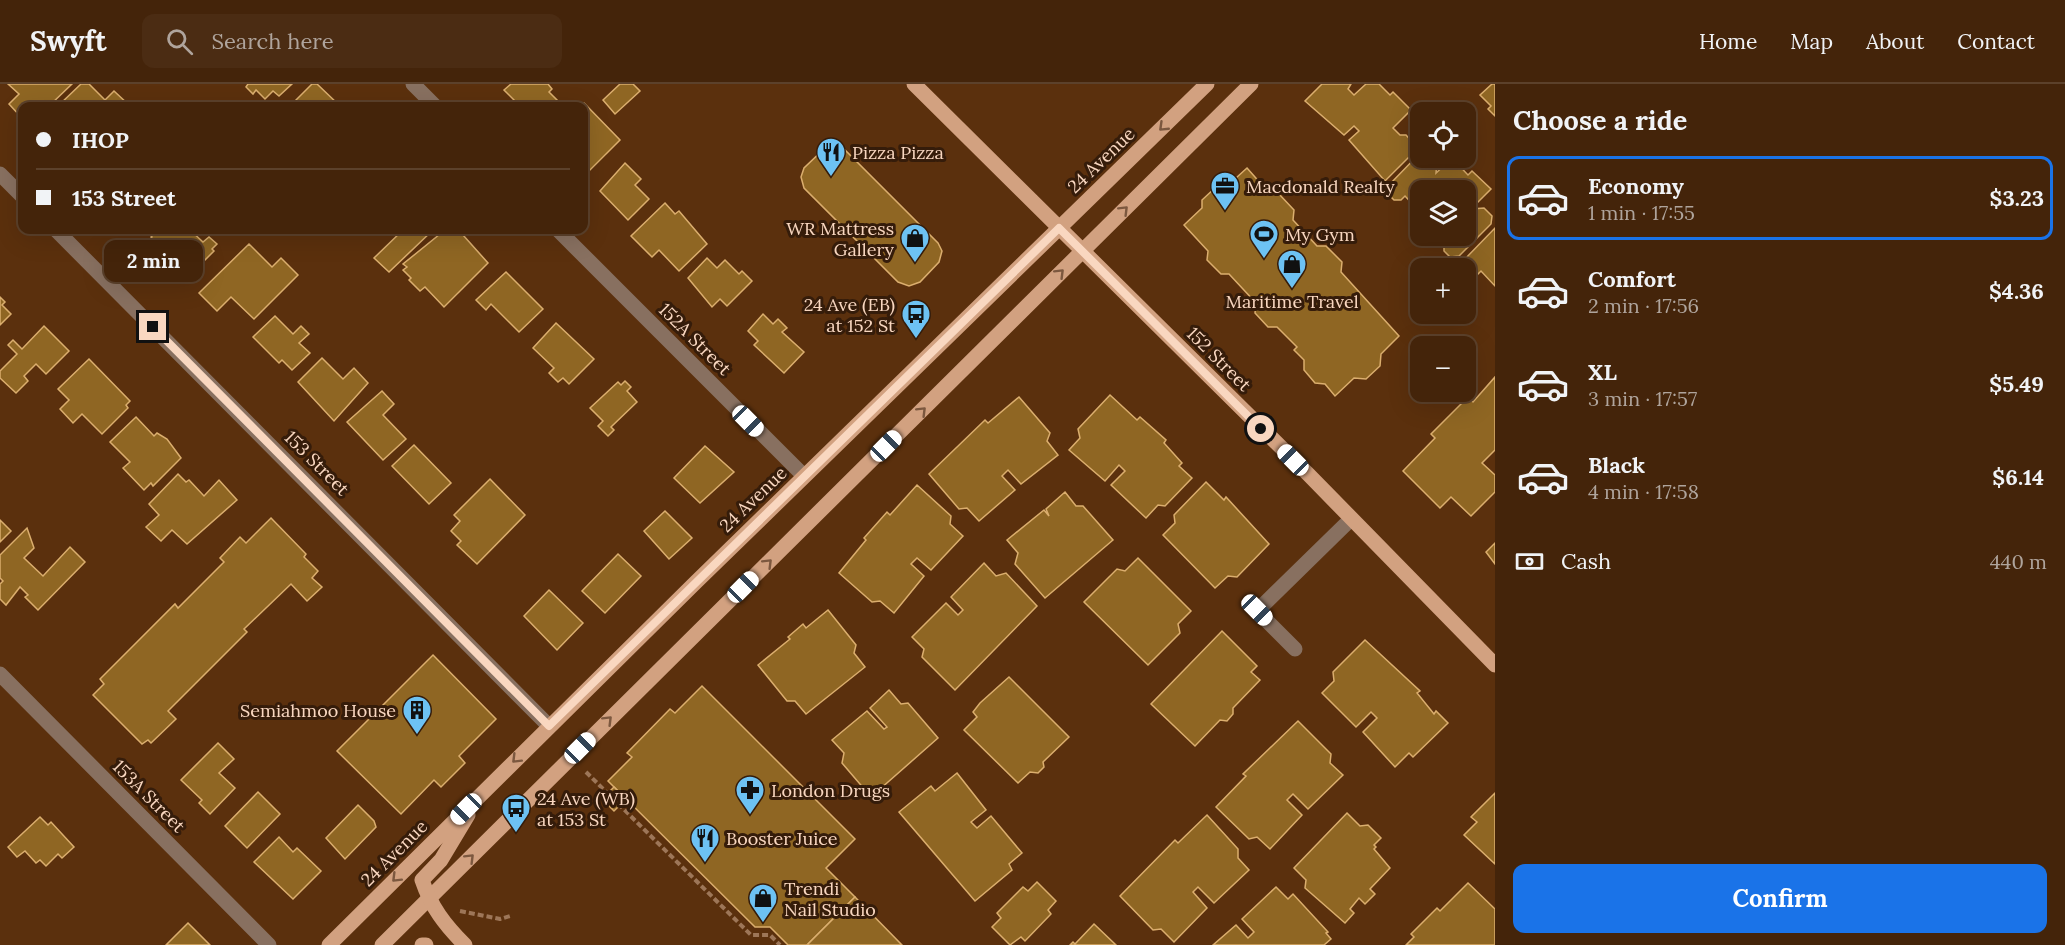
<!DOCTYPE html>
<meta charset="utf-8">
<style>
body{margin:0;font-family:Lora,serif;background:#4b2c13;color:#f1f3f6;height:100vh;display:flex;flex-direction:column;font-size:22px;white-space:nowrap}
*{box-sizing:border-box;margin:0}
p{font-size:20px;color:#afa49c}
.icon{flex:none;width:33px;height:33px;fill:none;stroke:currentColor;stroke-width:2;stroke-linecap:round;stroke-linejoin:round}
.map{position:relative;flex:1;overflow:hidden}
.drawer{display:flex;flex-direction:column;background:#44240a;width:570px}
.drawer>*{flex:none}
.banner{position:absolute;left:18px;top:18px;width:570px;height:132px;border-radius:12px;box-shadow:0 6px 24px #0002,0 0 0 2px #5c412b;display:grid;align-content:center;height:132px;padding:0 18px;background:#44240a}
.buttons{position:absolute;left:1410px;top:18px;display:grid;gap:12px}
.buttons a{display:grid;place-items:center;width:66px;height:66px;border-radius:12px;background:#44240a;box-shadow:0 6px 24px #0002,0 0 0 2px #5c412b;font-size:30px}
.end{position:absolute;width:27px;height:27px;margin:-14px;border:8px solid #f9d7c0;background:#111;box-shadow:0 0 0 3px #111}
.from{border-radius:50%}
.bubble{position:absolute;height:42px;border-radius:12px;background:#44240a;box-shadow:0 6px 24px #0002,0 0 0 2px #5c412b;font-size:20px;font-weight:700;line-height:42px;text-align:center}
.car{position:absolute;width:18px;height:36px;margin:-18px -9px;border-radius:8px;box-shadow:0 0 4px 2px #0007;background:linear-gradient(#fff 24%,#345 0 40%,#fff 0 76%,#345 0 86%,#fff 0)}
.banner b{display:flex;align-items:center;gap:21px;height:57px;font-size:22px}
.banner b+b{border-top:2px solid #5c412b}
.banner i{width:15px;height:15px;background:#f1f3f6}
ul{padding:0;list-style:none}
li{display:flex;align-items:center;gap:18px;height:84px;margin:0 12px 9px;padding:0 6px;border:3px solid transparent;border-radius:12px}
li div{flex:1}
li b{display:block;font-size:22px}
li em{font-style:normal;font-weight:700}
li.selected{border-color:#1a73e8}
li>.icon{width:54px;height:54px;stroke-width:1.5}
h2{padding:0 18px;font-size:27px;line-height:72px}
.pay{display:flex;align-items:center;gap:15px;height:66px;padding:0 18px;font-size:22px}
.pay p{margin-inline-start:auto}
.primary-button{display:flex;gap:12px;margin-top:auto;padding:12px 18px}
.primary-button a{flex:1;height:69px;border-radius:12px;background:#1a73e8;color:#fff;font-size:24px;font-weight:700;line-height:69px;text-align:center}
header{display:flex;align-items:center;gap:36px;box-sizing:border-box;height:84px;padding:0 30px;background:#44240a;border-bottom:2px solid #5c412b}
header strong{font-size:28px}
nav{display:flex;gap:33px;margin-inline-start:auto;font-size:21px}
.search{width:420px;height:54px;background:#4b2c13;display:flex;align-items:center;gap:15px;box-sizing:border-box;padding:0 21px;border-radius:12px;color:#afa49c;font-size:22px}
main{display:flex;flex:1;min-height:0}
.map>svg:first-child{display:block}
.building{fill:#8f6623;stroke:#dbae6e;stroke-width:1.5}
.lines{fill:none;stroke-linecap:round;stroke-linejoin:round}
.path{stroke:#9d7658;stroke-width:4;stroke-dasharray:6 3;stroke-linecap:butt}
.minor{stroke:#887060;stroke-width:15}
.major{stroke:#d2a180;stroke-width:15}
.oneway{stroke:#7c583f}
.route{stroke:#f9d7c0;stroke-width:8}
.labels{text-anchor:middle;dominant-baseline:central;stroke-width:6;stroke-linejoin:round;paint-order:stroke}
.poi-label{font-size:18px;fill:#f9d7c0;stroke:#351c0a;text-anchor:start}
.street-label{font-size:18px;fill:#f9d7c0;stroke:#351c0a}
</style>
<header>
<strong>Swyft</strong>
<div class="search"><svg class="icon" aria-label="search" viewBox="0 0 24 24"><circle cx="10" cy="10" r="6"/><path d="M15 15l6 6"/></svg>Search here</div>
<nav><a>Home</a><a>Map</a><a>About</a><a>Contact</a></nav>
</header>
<main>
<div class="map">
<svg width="1495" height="861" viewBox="0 0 1495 861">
<rect width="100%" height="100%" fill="#5b300d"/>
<g class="building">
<polygon points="8,0 72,0 49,22 22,22 22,34 9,20 19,10"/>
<polygon points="81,0 89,0 105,16 114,7 130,22 58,22"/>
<polygon points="248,0 292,0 279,12 273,7 265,15 256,6 253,10 246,3"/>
<polygon points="312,0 317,0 340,22 290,22"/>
<polygon points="511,0 548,0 552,5 549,8 559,18 554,22 520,22 504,6"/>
<polygon points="620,0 633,0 640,7 615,30 603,16"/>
<polygon points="1322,0 1351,0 1348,5 1354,11 1366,0 1379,0 1390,11 1393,8 1411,26 1393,44 1400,51 1406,51 1415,61 1416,66 1385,97 1349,56 1359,47 1354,42 1344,51 1305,17"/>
<polygon points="1492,0 1495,0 1495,32 1488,25 1491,22 1480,11"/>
<polygon points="584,19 620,56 589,87 584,81 584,22 581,22"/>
<polygon points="835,62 843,64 938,159 942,167 939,178 920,198 909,202 898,198 804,104 801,93 804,84 824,65"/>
<polygon points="1420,69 1420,74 1433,74 1437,77 1436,89 1452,74 1468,91 1472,87 1491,105 1471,125 1484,124 1492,132 1491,140 1459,172 1450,173 1444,167 1444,159 1448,155 1444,152 1466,152 1466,106 1420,106 1420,128 1405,112 1401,116 1394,116 1388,110 1388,102"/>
<polygon points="625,79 641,95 635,101 649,115 628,136 600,107"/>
<polygon points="1247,84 1270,110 1279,110 1294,126 1293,136 1317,162 1326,162 1342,178 1341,188 1399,252 1381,270 1380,282 1366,295 1354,294 1335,312 1325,300 1315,299 1304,286 1304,276 1294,266 1297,263 1277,243 1268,243 1255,229 1256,219 1229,190 1221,190 1207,176 1208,167 1184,141 1202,124 1202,116 1216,103 1226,103"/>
<polygon points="665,119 675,130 679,127 707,160 679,187 659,166 652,173 631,152"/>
<polygon points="1495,144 1495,202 1481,187 1477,191 1469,191 1463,184 1463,177"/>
<polygon points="159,146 190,146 203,158 209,153 217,160 212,165 214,167 190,191 151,153"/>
<polygon points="403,146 433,146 389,188 374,174"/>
<polygon points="445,146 464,146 466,148 463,151 488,179 444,223 425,203 420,207 409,196 411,194 403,186 407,183 403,180"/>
<polygon points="249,160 272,183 281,174 298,191 254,235 231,213 217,227 199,209"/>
<polygon points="707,174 717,184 725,176 739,190 742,187 752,197 727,222 720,215 712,223 688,194"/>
<polygon points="506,188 543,225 519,248 491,220 486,226 476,216"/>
<polygon points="0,213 5,218 2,221 11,230 0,241"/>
<polygon points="763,230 773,240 778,235 787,244 782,248 804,268 784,289 754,261 758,257 748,247"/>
<polygon points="275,232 293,250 301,242 309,250 299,259 310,269 292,286 282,276 279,279 253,253"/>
<polygon points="556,239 594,275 569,300 563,294 558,298 549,289 554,284 533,264"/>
<polygon points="44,242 69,267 46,290 36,280 24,292 28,297 16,309 0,294 0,287 17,270 8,261 13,256 22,265"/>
<polygon points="322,274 343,295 354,284 368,299 334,337 298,298"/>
<polygon points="89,275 130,317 126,321 128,324 102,350 82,330 73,339 60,325 69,316 58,305"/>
<polygon points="1495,293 1495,366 1482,379 1495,391 1495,408 1471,432 1451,413 1440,424 1403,387 1435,354 1431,350 1468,313 1473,318"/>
<polygon points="625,297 631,303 627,307 637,318 611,343 614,346 608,352 598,342 603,337 590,324 618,298 621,301"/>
<polygon points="382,307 394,320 383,331 406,355 383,376 347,338"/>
<polygon points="1110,311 1137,336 1140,333 1166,356 1164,359 1182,379 1179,382 1192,394 1165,422 1158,421 1146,434 1111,401 1125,387 1119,381 1105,397 1069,366 1080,354 1078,345"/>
<polygon points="1019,313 1050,349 1047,357 1058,371 1021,400 1008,386 1002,392 1015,406 979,437 967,424 959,425 929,390 985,336 988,339"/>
<polygon points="136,333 154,352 157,349 167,355 181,374 153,402 151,399 144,406 123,384 130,378 110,358"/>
<polygon points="414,361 451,399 429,420 392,382"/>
<polygon points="705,362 734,388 700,419 674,394"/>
<polygon points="178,390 186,398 189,396 204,412 219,396 237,416 187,460 172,446 161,457 146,443 159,431 149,420"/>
<polygon points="490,395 525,431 477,480 457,461 461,457 451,447 460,437 454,431"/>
<polygon points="1206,398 1224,416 1226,413 1269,460 1237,493 1228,492 1215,504 1163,451 1175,439 1174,431"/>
<polygon points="917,401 951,432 950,440 963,452 931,486 917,474 911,480 924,492 894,529 880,517 872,518 839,489 866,456 864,454 887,428 890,431"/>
<polygon points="1065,408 1076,422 1083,422 1113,456 1045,514 1015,480 1018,469 1007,456 1044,426 1049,432 1046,425"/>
<polygon points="665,427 692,454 669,475 644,447"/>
<polygon points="271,434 306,470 304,473 318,487 312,494 322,503 307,517 291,500 244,545 247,548 168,627 176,635 151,659 148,656 142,660 93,611 104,600 100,595 175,520 178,524 224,478 220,474 240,453 246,459"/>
<polygon points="0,436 11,447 0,458"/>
<polygon points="27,444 34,464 24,474 43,492 70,463 85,478 38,526 25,513 28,511 20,503 6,521 0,515 0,500 3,497 0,494 0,471"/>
<polygon points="1495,459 1495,480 1486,468"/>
<polygon points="618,470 641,492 605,529 582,507"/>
<polygon points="1138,474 1191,527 1178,540 1180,549 1148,581 1084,518 1117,485 1125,487"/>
<polygon points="984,479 996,492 1006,489 1037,522 955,606 922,573 924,565 912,553 946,519 958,531 963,526 951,513"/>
<polygon points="549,506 583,539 557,566 524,532"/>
<polygon points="828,526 856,561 854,569 865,583 806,630 795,617 787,617 758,581 790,555 788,553 803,540 806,544"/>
<polygon points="1222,547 1257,582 1251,588 1260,596 1233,624 1233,630 1227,637 1220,636 1195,662 1151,620"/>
<polygon points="1365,556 1420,607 1417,609 1434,630 1436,627 1448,639 1413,673 1409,669 1395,683 1363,648 1377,634 1371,628 1356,643 1322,609 1334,597 1333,588"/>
<polygon points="433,571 496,635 459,672 465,679 441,703 434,696 401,730 337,667"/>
<polygon points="1009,593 1069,653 1043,678 1044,683 1038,689 1030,688 1018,699 964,646 977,633 973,628 980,619"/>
<polygon points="702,602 855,755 826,784 855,813 807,861 788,861 770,843 755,843 608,697 632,673 627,669 670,625 675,629"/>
<polygon points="889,606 901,620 908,619 938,654 871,713 842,679 844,669 832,656 867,627 884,645 887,643 870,624"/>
<polygon points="1298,637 1331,670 1330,679 1343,691 1308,725 1293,710 1287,716 1302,731 1270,765 1257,753 1249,755 1216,723 1246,692 1243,690"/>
<polygon points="218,659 234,675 219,689 235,704 210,730 199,719 202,716 181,696"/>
<polygon points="957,689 986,726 971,738 977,744 991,732 1022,769 1009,780 1012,786 975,817 899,728 931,702 935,707"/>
<polygon points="614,703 626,715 614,727 602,715"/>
<polygon points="258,708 280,730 247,764 225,742"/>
<polygon points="1495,709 1495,780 1464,751 1477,738 1471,733"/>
<polygon points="358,721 374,737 376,743 345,775 326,754"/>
<polygon points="1347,729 1360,742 1368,741 1381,754 1374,761 1376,763 1374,765 1390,784 1370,805 1375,810 1365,820 1359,814 1350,825 1354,829 1345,839 1305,804 1306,796 1294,784"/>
<polygon points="1207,731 1238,765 1238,774 1249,786 1214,819 1198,803 1193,808 1207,824 1174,858 1161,845 1153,846 1120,812 1175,756 1178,759"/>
<polygon points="40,733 48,741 51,738 74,763 62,774 58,770 46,782 40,776 36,779 25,767 17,773 8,763"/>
<polygon points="279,753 293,768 297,764 321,787 293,815 254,778"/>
<polygon points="1037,798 1056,817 1048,826 1051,830 1025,857 1021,853 1010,861 992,843 1001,834 997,829 1023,803 1028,807"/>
<polygon points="1468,799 1495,825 1495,861 1406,861 1414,853 1411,850 1437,824 1440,827"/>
<polygon points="1276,803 1288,815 1293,810 1328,848 1326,849 1331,855 1324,861 1213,861 1236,841 1248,854 1254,848 1242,835"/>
<polygon points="855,813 902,861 807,861"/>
<polygon points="188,839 210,861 166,861"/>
<polygon points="1094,840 1116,861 1070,861 1073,858 1075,860"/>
</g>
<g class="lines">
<g class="path">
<polyline points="586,688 751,851 770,851 780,861"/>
<polyline points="460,827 500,835 510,832"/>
</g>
<g class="minor">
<polyline points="413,0 435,22"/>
<polyline points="0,90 22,112"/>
<polyline points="56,146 549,642"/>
<polyline points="558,146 804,392"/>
<polyline points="1295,565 1257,527 1351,435"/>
<polyline points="0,590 269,861"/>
</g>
<g class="major">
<polyline points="914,0 1309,391 1495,581"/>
<polyline points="329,861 696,498 1207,0"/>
<polyline points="382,861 1251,0"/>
<polyline points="422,861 426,861"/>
<path d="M465,861C445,841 431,823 422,796L441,776L468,731"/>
</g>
</g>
<defs><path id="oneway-chevron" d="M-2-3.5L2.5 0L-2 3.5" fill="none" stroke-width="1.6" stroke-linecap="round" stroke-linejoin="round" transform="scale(1.5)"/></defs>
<g class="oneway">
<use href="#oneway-chevron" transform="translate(1163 43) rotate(136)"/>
<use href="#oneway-chevron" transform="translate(1124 126) rotate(-45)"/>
<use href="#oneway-chevron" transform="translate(1060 189) rotate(-45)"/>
<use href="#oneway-chevron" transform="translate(922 327) rotate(-45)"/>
<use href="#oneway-chevron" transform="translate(768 479) rotate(-45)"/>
<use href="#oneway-chevron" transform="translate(608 636) rotate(-45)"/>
<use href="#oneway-chevron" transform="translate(516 675) rotate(135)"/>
<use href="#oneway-chevron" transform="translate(470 774) rotate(-45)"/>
<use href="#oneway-chevron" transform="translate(396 794) rotate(135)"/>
</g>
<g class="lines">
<polyline class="route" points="153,243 549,642 1059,144 1261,345"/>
</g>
<defs>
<g id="restaurant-pin" transform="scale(1.5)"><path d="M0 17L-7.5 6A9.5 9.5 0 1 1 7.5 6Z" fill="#6dc2f3" stroke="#351c0a"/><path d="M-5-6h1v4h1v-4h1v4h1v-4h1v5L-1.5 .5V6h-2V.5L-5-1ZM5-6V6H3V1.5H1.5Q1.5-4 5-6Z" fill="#111"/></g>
<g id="office-pin" transform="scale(1.5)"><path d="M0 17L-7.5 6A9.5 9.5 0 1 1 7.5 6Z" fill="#6dc2f3" stroke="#351c0a"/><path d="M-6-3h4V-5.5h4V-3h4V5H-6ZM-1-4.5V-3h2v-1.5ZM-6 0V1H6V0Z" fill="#111"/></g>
<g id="stadium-pin" transform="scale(1.5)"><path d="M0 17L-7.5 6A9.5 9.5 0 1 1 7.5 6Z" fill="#6dc2f3" stroke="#351c0a"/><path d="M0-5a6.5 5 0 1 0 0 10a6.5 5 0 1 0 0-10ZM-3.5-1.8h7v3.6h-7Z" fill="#111"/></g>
<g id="shop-pin" transform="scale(1.5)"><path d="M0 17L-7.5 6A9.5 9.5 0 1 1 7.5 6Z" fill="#6dc2f3" stroke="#351c0a"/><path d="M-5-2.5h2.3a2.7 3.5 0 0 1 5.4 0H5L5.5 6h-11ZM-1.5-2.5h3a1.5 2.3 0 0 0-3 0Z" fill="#111"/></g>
<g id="bus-pin" transform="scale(1.5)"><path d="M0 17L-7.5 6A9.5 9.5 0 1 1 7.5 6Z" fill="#6dc2f3" stroke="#351c0a"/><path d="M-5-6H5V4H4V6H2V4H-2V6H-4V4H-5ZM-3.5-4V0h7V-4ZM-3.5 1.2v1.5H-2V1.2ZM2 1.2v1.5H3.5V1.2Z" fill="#111"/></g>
<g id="building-pin" transform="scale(1.5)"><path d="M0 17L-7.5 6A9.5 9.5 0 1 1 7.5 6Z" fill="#6dc2f3" stroke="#351c0a"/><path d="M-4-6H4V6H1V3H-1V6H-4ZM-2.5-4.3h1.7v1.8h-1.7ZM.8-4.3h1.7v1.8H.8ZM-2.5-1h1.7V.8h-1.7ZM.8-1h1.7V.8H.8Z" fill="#111"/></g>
<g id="pharmacy-pin" transform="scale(1.5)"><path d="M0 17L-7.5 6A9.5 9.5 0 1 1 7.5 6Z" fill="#6dc2f3" stroke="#351c0a"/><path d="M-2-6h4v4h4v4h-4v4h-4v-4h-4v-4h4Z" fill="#111"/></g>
</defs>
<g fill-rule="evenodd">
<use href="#restaurant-pin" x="831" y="68"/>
<use href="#office-pin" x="1225" y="102"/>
<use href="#stadium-pin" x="1264" y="150"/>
<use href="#shop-pin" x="915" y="154"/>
<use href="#shop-pin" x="1292" y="180"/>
<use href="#bus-pin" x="916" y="230"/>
<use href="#building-pin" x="417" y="626"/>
<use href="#pharmacy-pin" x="750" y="706"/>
<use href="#bus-pin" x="516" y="724"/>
<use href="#restaurant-pin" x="705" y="754"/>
<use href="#shop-pin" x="763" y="814"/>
</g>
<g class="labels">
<g class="poi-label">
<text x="852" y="68">Pizza Pizza</text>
<text x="1246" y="102">Macdonald Realty</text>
<text x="894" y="144" text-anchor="end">WR Mattress<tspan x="894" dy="21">Gallery</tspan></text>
<text x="1285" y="150">My Gym</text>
<text x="1292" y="217" text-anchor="middle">Maritime Travel</text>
<text x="895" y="220" text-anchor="end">24 Ave (EB)<tspan x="895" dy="21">at 152 St</tspan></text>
<text x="396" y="626" text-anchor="end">Semiahmoo House</text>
<text x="771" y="706">London Drugs</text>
<text x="537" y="714">24 Ave (WB)<tspan x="537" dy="21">at 153 St</tspan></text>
<text x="726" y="754">Booster Juice</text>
<text x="784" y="804">Trendi<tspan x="784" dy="21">Nail Studio</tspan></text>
</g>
<g class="street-label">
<text transform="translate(1101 76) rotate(-44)">24 Avenue</text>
<text transform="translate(695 255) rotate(45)">152A Street</text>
<text transform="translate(1219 275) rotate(45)">152 Street</text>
<text transform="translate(317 379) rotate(45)">153 Street</text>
<text transform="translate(753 415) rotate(-44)">24 Avenue</text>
<text transform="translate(149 712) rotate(45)">153A Street</text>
<text transform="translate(394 769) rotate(-45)">24 Avenue</text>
</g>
</g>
</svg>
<div class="buttons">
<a><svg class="icon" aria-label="locate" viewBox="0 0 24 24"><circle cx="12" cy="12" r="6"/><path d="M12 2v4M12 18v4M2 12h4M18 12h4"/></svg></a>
<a><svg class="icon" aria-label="layers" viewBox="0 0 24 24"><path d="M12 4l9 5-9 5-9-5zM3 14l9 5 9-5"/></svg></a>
<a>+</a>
<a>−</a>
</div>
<i class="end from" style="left:1261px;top:345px"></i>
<i class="end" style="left:153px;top:243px"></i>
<div class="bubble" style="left:104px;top:156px;width:99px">2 min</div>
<i class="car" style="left:748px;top:337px;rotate:135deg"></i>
<i class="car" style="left:886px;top:362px;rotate:45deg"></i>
<i class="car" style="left:1293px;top:376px;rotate:315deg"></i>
<i class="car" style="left:743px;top:503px;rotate:45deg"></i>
<i class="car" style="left:1257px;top:526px;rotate:135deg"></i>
<i class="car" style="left:580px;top:664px;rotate:45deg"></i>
<i class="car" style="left:466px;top:725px;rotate:225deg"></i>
<div class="banner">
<b><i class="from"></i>IHOP</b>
<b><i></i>153 Street</b>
</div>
</div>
<section class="drawer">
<h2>Choose a ride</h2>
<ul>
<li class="selected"><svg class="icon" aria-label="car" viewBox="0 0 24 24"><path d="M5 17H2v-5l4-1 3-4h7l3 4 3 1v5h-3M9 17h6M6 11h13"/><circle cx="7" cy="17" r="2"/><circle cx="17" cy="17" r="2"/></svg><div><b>Economy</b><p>1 min · 17:55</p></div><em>$3.23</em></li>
<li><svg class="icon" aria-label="car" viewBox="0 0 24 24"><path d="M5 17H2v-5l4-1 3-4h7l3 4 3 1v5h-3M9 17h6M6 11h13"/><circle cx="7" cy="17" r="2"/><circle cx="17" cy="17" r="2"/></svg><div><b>Comfort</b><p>2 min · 17:56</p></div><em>$4.36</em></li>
<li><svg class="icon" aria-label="car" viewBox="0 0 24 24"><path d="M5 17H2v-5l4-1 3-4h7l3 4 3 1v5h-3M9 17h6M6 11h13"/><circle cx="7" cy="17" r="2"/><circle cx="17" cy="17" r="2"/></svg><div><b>XL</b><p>3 min · 17:57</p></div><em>$5.49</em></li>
<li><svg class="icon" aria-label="car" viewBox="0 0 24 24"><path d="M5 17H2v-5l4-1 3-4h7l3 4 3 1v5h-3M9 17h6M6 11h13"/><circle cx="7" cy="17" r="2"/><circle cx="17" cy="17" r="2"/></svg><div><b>Black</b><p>4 min · 17:58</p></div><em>$6.14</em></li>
</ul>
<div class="pay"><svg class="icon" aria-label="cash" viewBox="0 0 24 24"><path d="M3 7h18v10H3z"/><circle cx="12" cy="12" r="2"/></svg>Cash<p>440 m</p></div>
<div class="primary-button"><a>Confirm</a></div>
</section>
</main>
